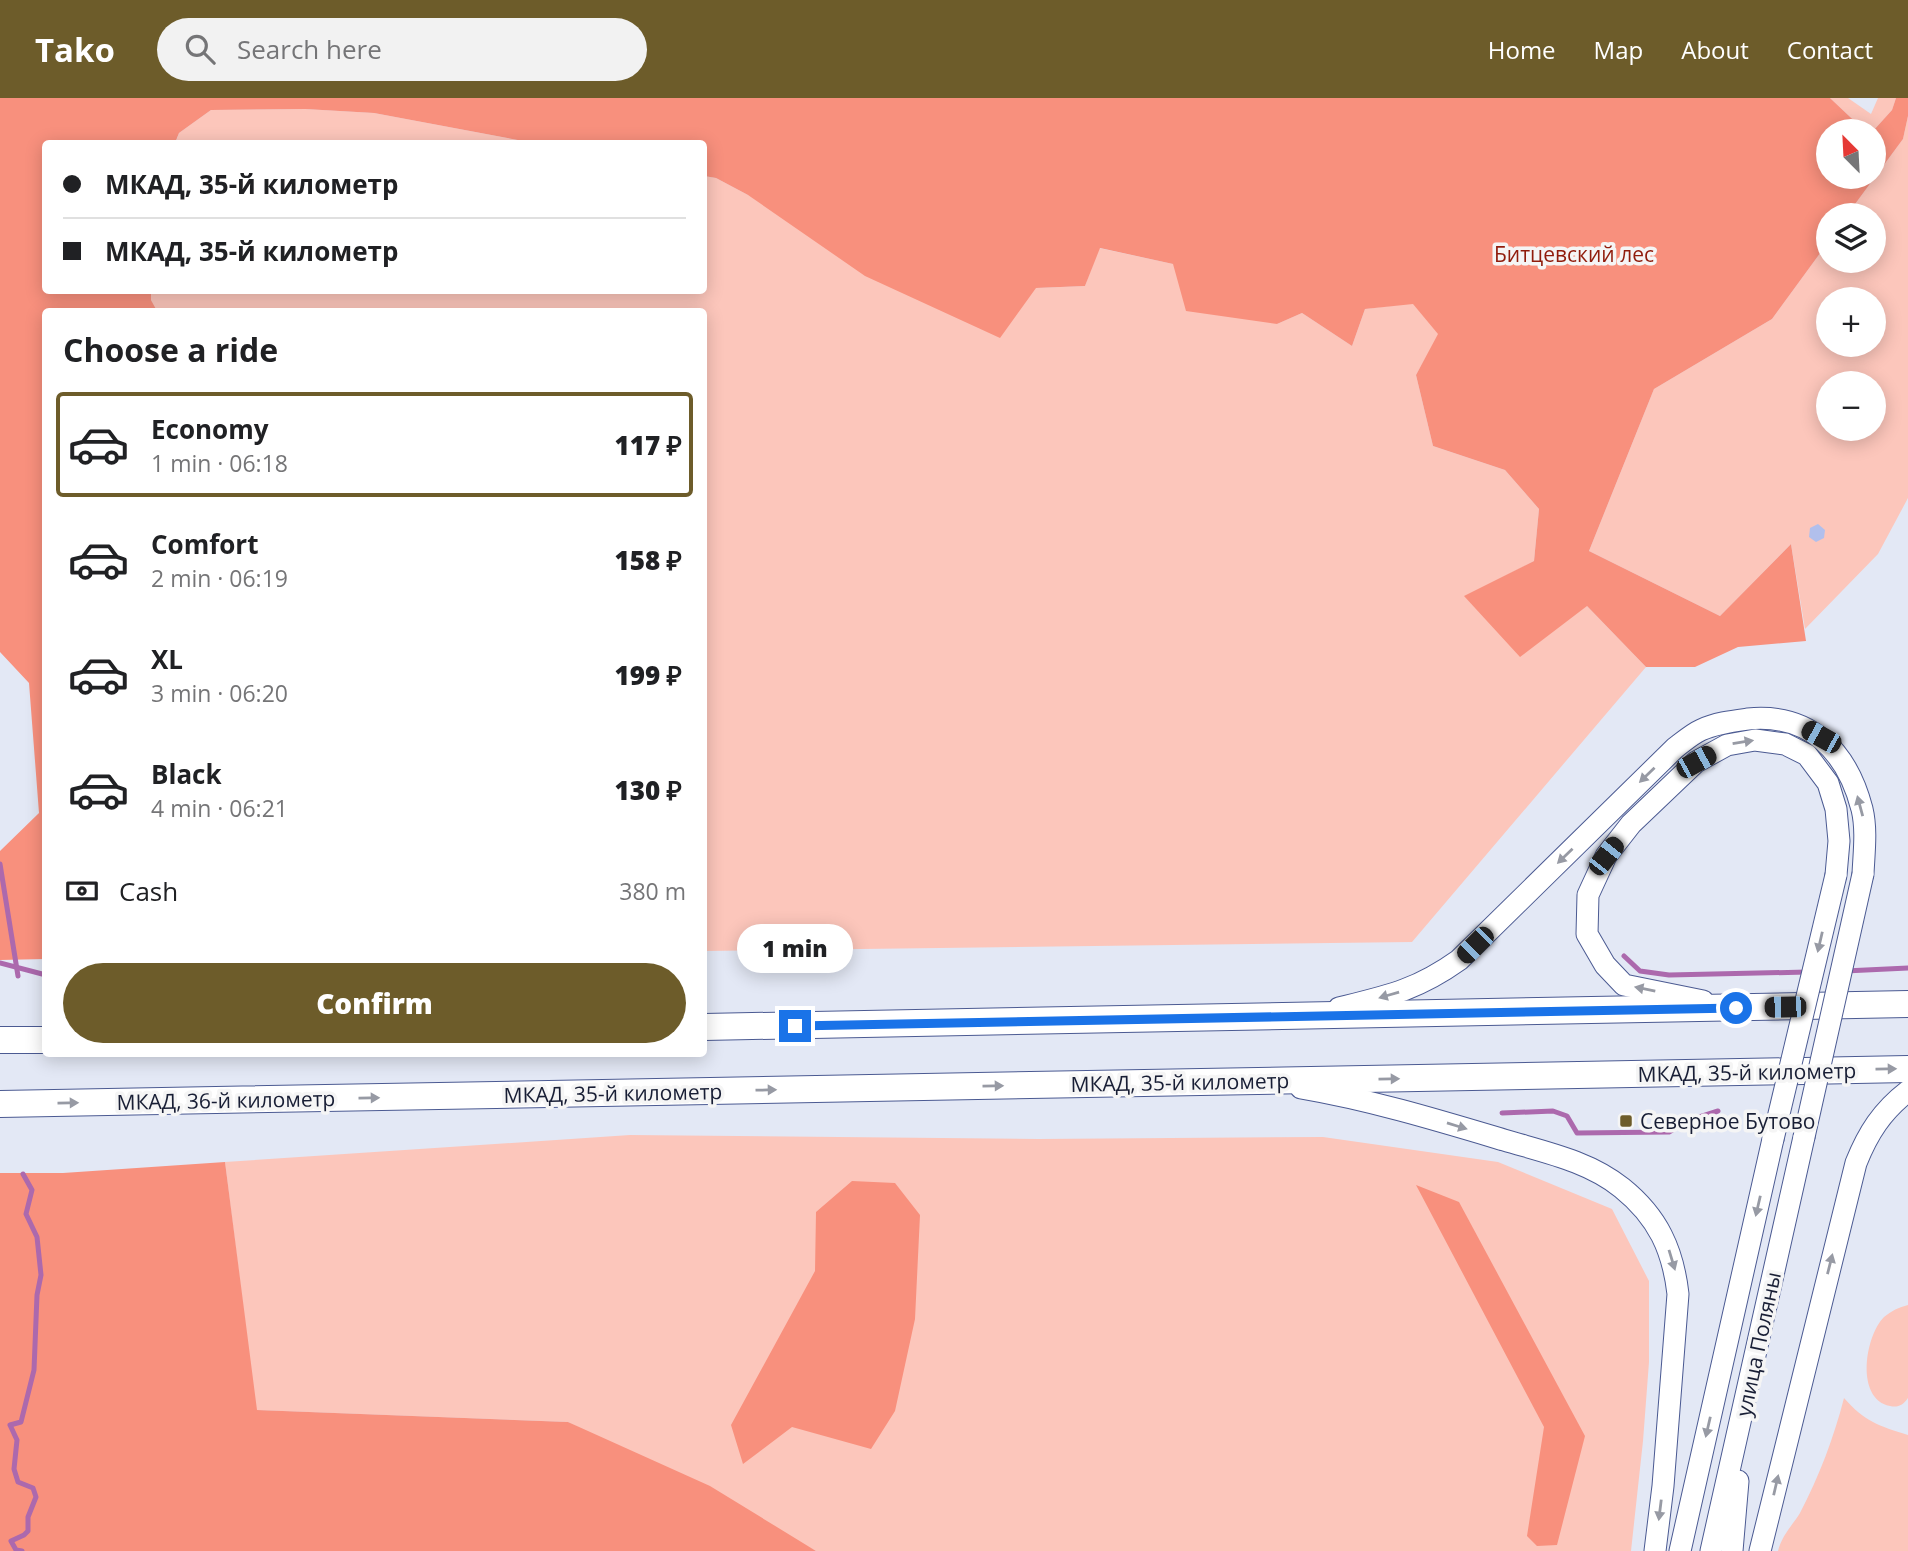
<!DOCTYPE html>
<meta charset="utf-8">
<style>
body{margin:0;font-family:"Open Sans",sans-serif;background:#f2f2f2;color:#202124;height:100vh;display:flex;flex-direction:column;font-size:26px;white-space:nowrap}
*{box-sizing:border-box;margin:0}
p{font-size:23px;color:#757577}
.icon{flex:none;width:38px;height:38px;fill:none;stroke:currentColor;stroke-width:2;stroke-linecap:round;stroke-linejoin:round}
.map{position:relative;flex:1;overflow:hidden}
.drawer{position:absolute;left:42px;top:210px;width:665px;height:749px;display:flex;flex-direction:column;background:#fff;border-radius:7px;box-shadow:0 4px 18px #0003}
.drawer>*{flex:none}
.hud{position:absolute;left:42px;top:42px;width:665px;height:154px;border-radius:7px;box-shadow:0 4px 18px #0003;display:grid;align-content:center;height:154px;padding:0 21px;background:#fff}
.needle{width:46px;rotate:336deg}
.controls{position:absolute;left:1816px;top:21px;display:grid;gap:14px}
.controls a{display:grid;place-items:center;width:70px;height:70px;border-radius:50%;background:#fff;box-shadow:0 4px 18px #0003;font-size:35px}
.end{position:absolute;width:32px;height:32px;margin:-16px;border:9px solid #1a73e8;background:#fff;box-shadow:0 0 0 4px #fff}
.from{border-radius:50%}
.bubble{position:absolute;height:49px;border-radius:24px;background:#fff;box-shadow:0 4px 18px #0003;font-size:23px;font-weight:800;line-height:49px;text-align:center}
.car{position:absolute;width:21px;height:42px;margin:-21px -10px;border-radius:9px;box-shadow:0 0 5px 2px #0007;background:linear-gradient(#222 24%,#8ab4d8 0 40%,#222 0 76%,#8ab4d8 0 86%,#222 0)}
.hud b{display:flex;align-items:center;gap:24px;height:66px;font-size:26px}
.hud b+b{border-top:2px solid #e0e0e0}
.hud i{width:18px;height:18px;background:#202124}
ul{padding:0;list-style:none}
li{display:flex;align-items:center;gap:21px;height:105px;margin:0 14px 10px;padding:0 7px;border:4px solid transparent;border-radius:7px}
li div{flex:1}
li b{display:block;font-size:26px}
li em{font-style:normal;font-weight:800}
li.active{border-color:#6d5c2a}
li>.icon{width:63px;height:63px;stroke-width:1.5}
h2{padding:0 21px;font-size:32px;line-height:84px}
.pay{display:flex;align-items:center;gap:18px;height:77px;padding:0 21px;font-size:26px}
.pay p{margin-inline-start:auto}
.primary-button{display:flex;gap:14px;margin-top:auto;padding:14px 21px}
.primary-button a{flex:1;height:80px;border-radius:42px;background:#6d5c2a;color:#fff;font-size:28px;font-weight:800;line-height:80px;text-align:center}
header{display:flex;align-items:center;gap:42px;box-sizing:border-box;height:98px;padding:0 35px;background:#6d5c2a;color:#fff}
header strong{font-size:33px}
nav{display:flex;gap:38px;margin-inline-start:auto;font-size:24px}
.search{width:490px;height:63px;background:#f2f2f2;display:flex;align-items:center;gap:18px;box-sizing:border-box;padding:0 24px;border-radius:38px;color:#757577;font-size:26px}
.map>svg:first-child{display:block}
.green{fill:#fcc6bb;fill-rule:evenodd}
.forest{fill:#f8907d}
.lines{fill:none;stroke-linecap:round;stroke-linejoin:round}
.stream{stroke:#ac69ad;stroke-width:5}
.building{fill:#b1bfec}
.secondary-casing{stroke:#4b5a92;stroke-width:23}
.highway-casing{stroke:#4b5a92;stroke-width:28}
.secondary{stroke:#fff;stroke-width:21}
.highway{stroke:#fff;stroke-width:26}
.secondary-bridge-casing{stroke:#4b5a92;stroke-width:23;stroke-linecap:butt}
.secondary-bridge{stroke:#fff;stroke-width:21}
.oneway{fill:#979aa4}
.route{stroke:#1a73e8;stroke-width:9}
.poi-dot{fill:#6d5c2a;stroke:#f5f5f5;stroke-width:2.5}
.labels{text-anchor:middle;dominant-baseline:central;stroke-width:7;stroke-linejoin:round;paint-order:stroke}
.park-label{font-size:21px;fill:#901c0c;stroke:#f5f5f5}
.street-label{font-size:21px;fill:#181e35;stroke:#f5f5f5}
.poi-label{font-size:21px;fill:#181e35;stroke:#f5f5f5;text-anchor:start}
</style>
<header>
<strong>Tako</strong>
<div class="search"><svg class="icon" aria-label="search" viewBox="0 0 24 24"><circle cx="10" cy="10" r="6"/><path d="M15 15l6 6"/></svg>Search here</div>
<nav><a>Home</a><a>Map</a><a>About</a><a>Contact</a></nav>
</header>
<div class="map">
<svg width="1908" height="1453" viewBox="0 0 1908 1453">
<rect width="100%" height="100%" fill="#e3e8f5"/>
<g class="green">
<polygon points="1830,0 1848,0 1871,16 1878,0 1896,0 1892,12 1873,33 1865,33"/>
<polygon points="305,11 374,15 534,45 175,46 179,35 211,12"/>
<path d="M1908,18V400L1878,456L1805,531L1791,446L1720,518L1589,453L1654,291L1772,221L1829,143V163H1874V117H1847L1903,41ZM1829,201H1874V247H1829ZM1829,285H1874V331H1829Z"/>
<polygon points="704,78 716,80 748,97 1036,190 1085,188 1099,150 1173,166 1277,226 1302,215 1352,248 1365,211 1413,205 1439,236 1416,277 1433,348 1505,372 1539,411 1534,463 1465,499 1587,508 1646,569 1412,844 704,853 704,214 157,214 151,202 151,193 704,192"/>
<polygon points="630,1037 1038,1041 1323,1039 1498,1064 1612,1111 1649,1183 1649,1264 1643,1343 1631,1453 816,1453 568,1324 256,1312 225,1064"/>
<path d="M1908,1207V1300C1903,1307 1898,1310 1890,1308C1855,1301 1865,1238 1884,1219C1891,1213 1899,1209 1908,1207Z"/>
<path d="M1844,1300C1864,1323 1879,1328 1908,1337V1453H1778C1782,1437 1792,1428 1800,1415C1819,1379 1834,1339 1844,1300Z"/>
</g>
<g class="forest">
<polygon points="0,0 1830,0 1865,33 1829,33 1829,79 1874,79 1873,33 1892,12 1896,0 1908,0 1908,18 1903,41 1847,117 1829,117 1829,143 1772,221 1654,291 1589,453 1720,518 1791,446 1806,543 1738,549 1695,569 1646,569 1587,508 1520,559 1464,498 1534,463 1539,411 1505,372 1433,348 1416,277 1438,236 1413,206 1365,211 1352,248 1302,215 1277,226 1186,213 1173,166 1100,150 1085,188 1036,190 1000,240 865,178 748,97 716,80 704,78 704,46 534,45 374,15 305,11 211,12 179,35 175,45 46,46 46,192 151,193 151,202 157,213 46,214 45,861 0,862 0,753 39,715 29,585 0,554"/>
<polygon points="225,1064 257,1312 568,1324 710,1388 816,1453 0,1453 0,1075 63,1075"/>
<polygon points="852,1083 895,1085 920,1117 915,1221 895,1313 871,1351 792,1329 743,1366 731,1327 815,1173 816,1114"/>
<polygon points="1416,1087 1459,1104 1585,1338 1557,1447 1537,1448 1527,1438 1544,1329"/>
</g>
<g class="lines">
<g class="stream">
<polyline points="0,766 18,878"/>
<polyline points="1624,858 1640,873 1669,877 1807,874"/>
<polyline points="0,865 46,877"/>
<polyline points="1845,873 1908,870"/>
<polyline points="1502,1015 1553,1013 1567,1018 1577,1035 1669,1034 1687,1023 1718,1013"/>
<polyline points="22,1453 16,1452 11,1443 24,1437 28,1433 28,1419 36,1399 33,1390 18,1384 14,1371 17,1342 10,1327 21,1324 34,1272 37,1197 41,1177 37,1139 26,1116 32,1092 23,1076"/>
</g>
</g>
<polygon class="building" points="1818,426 1825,432 1824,440 1816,444 1809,439 1810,430"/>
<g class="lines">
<g class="secondary-casing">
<g id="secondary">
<polyline points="1703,903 1624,887 1605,867 1587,836 1588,797 1606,758 1631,726 1696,664 1727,647 1755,642 1785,646 1807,657 1828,685 1836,711 1839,743 1836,777"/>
<path d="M1339,910C1388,898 1417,892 1459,862L1675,650C1683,644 1692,636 1701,632C1716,625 1733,623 1748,621C1810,615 1847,653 1862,711C1867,732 1864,754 1863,776"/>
<path d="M1301,990C1371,1002 1437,1022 1504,1042C1544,1054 1589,1063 1622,1090C1658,1119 1673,1152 1678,1196L1663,1388L1655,1453"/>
<polyline points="1680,1453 1773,1041"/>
<polyline points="1711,1453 1804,1039"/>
<polyline points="1732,1453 1738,1383"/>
<path d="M1760,1453L1856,1065C1868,1035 1882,1013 1908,993"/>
</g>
</g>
<g class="highway-casing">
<g id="highway">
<polyline points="704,929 1908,906"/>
<polyline points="0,942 46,942"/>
<polyline points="0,1006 1908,971"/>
</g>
</g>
<use href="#secondary" class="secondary"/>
<use href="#highway" class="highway"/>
<g class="secondary-bridge-casing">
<g id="secondary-bridge">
<polyline points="1804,1039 1863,776"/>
<polyline points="1773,1041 1836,777"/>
</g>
</g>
<use href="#secondary-bridge" class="secondary-bridge"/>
</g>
<defs><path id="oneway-solid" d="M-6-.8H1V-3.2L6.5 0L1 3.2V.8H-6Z" transform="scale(1.75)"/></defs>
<g class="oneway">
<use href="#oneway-solid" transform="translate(1743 644) rotate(-9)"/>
<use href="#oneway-solid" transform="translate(1647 677) rotate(136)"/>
<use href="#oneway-solid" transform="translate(1860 708) rotate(-105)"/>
<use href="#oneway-solid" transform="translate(1565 758) rotate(136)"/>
<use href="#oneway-solid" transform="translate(1820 844) rotate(103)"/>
<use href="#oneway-solid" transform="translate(1645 891) rotate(-169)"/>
<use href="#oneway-solid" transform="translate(1389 897) rotate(164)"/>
<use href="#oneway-solid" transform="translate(1886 971) rotate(-1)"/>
<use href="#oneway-solid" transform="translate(1389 981) rotate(-1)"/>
<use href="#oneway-solid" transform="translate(993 988) rotate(-1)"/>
<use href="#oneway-solid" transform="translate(766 992) rotate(-1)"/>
<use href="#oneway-solid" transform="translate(369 1000) rotate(-1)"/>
<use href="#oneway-solid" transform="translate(68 1005) rotate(-1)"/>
<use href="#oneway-solid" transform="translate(1457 1028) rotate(17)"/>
<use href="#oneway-solid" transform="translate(1758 1108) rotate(103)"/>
<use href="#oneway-solid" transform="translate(1672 1162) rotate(73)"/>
<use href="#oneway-solid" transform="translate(1830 1166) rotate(-76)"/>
<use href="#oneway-solid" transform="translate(1708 1329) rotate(103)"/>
<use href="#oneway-solid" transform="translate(1776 1387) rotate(-77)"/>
<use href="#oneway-solid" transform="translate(1660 1412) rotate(97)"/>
</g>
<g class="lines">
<polyline class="route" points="795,928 1736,910"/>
</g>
<rect class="poi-dot" x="1619" y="1016" width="14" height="14" rx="3.5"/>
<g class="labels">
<g class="park-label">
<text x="1574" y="156">Битцевский лес</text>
</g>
<g class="street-label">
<text transform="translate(1747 974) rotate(-1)">МКАД, 35-й километр</text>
<text transform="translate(1180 984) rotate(-1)">МКАД, 35-й километр</text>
<text transform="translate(613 995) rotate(-1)">МКАД, 35-й километр</text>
<text transform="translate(226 1002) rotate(-1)">МКАД, 36-й километр</text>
<text transform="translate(1758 1246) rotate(-78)">улица Поляны</text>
</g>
<g class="poi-label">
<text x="1640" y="1023">Северное Бутово</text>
</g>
</g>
</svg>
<div class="controls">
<a><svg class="needle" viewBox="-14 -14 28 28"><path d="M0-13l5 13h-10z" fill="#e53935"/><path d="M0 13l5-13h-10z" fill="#757577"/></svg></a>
<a><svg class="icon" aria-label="layers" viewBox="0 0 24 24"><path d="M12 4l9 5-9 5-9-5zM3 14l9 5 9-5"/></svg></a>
<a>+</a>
<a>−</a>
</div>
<i class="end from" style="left:1736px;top:910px"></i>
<i class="end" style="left:795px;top:928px"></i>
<div class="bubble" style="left:737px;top:826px;width:116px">1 min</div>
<i class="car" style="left:1821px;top:639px;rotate:299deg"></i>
<i class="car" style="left:1696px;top:664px;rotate:61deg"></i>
<i class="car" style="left:1606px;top:758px;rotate:38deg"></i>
<i class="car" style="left:1475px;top:847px;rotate:225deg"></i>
<i class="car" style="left:1785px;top:909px;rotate:269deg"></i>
<div class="hud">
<b><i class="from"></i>МКАД, 35-й километр</b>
<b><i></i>МКАД, 35-й километр</b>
</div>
<section class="drawer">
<h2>Choose a ride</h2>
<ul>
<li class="active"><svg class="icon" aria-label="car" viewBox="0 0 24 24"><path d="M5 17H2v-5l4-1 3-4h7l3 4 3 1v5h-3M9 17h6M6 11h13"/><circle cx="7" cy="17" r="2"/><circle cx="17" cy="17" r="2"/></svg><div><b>Economy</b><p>1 min · 06:18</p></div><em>117 ₽</em></li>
<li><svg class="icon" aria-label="car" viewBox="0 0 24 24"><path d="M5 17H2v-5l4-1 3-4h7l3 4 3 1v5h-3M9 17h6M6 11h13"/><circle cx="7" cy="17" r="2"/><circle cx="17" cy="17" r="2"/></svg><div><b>Comfort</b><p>2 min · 06:19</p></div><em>158 ₽</em></li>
<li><svg class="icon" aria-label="car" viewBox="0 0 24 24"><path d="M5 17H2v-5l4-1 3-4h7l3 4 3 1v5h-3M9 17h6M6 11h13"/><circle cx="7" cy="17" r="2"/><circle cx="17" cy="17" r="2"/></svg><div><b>XL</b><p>3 min · 06:20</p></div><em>199 ₽</em></li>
<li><svg class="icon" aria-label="car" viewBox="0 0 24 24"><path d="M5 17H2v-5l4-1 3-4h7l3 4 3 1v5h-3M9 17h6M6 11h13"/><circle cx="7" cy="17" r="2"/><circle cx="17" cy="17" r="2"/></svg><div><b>Black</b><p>4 min · 06:21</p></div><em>130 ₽</em></li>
</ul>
<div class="pay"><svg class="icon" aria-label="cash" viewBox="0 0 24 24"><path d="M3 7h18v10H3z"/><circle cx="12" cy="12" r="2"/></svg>Cash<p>380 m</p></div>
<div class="primary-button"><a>Confirm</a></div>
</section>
</div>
